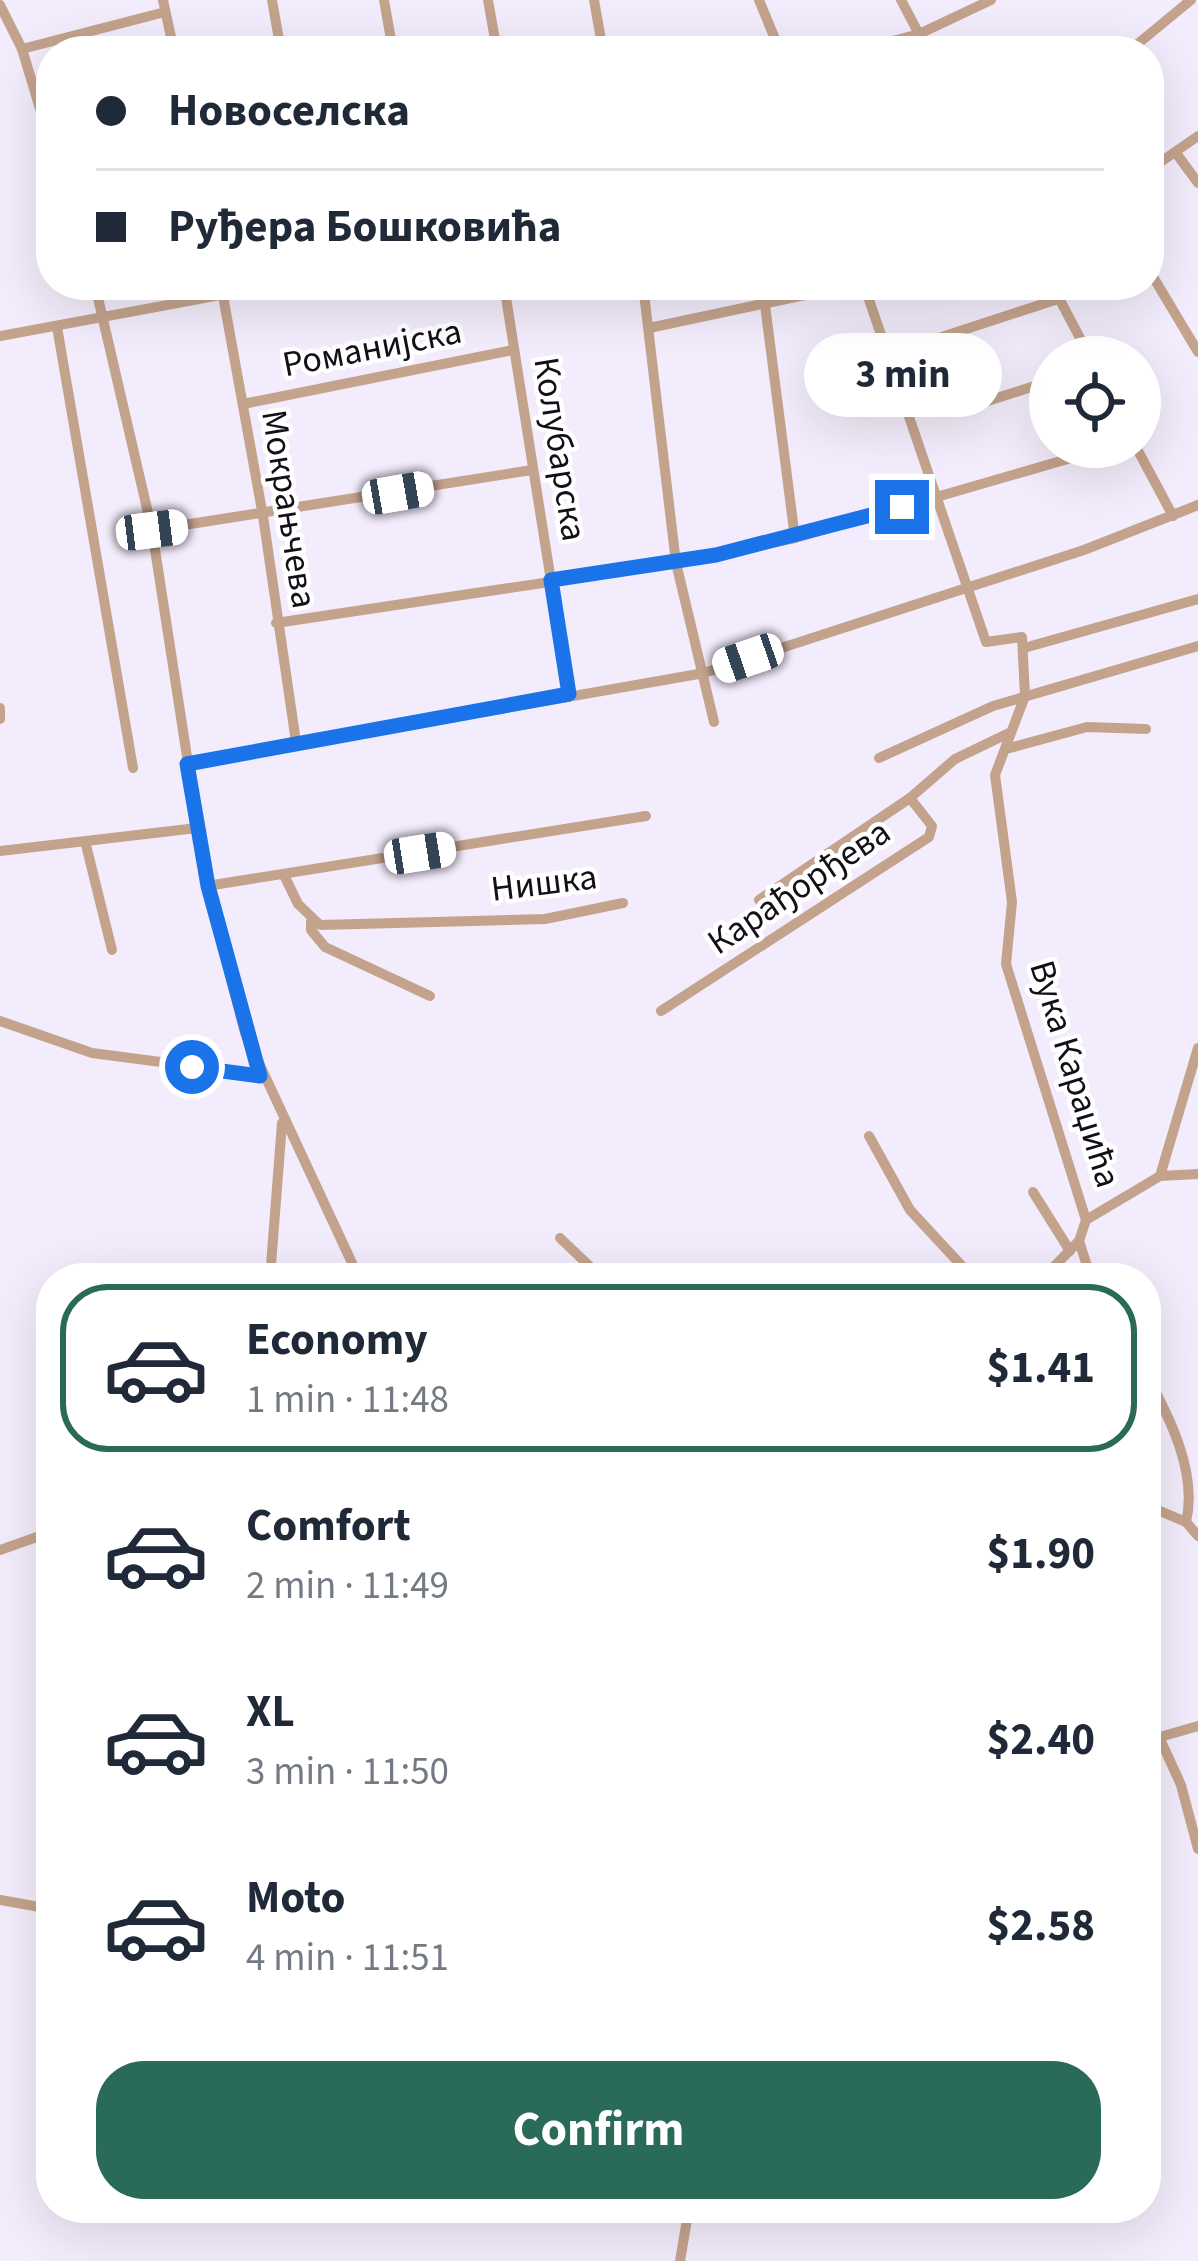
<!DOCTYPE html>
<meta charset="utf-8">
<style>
body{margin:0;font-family:"Source Sans 3",sans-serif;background:#f2f2f3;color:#1f2937;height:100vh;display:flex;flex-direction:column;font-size:45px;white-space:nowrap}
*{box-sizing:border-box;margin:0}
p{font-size:39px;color:#747a83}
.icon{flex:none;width:66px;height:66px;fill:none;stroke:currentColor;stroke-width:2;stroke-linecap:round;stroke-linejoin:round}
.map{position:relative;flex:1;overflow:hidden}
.side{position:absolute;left:36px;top:1263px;width:1125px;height:960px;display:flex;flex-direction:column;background:#fff;border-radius:48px;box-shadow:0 12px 48px #0002}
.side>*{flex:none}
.hud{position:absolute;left:36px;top:36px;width:1128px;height:264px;border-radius:48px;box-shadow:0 12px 48px #0002;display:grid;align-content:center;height:264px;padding:0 60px;background:#fff}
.tools{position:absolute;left:1029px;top:336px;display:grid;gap:24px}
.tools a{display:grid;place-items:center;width:132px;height:132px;border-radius:50%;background:#fff;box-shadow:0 12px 48px #0002;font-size:60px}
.end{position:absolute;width:54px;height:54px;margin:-27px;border:15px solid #1a73e8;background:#fff;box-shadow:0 0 0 6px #fff}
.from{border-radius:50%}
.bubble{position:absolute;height:84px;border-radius:42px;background:#fff;box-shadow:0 12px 48px #0002;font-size:39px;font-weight:700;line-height:84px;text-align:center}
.car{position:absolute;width:36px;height:72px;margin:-36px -18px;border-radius:15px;box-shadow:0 0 9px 3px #0007;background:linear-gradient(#fff 24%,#345 0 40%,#fff 0 76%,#345 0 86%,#fff 0)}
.hud b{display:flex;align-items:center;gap:42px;height:114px;font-size:45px}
.hud b+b{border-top:3px solid #e0e1e3}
.hud i{width:30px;height:30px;background:#1f2937}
ul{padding:21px 0 0;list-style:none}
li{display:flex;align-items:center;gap:36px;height:168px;margin:0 24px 18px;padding:0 36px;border:6px solid transparent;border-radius:48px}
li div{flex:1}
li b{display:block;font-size:45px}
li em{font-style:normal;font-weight:700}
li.current{border-color:#2a6a58}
li>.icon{width:108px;height:108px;stroke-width:1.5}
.primary-button{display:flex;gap:24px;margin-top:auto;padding:24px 60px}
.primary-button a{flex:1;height:138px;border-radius:48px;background:#2a6a58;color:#fff;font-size:48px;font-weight:700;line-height:138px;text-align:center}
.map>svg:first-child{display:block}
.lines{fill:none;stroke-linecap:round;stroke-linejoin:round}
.minor{stroke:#c4a38d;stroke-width:10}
.route{stroke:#1a73e8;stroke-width:15}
.labels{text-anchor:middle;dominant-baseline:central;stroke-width:9;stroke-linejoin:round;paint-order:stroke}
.street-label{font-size:36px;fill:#120f16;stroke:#fff}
</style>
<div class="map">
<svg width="1198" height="2261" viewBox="0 0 1198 2261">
<rect width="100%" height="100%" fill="#f3ecfc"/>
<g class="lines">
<g class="minor">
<polyline points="163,0 174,51"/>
<polyline points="272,0 281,51"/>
<polyline points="384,0 393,51"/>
<polyline points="488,0 497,51"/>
<polyline points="594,0 603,51"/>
<polyline points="759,0 780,51"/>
<polyline points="901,0 919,34"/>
<polyline points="0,5 22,49 51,145"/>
<polyline points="22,49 165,12"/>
<polyline points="855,51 919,34 991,0"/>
<polyline points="1129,51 1191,0"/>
<polyline points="1176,153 1198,183"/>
<polyline points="1149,170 1198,136"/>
<polyline points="1149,270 1198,352"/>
<polyline points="95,285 152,530 207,886 245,1033 359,1278"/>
<polyline points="221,285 263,516 296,742"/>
<polyline points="504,285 569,694"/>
<polyline points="643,285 676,563 714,722"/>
<polyline points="864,285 986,642 1022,637 1025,696 995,775 1012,902 1006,964 1086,1220 1079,1241 1043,1278"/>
<polyline points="1052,285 1090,357"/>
<polyline points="765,305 795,538"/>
<polyline points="57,327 133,768"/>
<polyline points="649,328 852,285"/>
<polyline points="0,336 275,285"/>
<polyline points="890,354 1058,299"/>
<polyline points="243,404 513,350"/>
<polyline points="966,408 1050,381"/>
<polyline points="1136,447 1173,516"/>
<polyline points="152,530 532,470"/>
<polyline points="276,623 676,563 795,538 1109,447"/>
<polyline points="1024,648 1198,599"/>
<polyline points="0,708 0,719"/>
<polyline points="1006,749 1087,727 1146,729"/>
<polyline points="879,758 993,706 1198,646"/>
<polyline points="187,764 704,673 1084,550 1198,505"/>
<polyline points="86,845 112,950"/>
<polyline points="0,851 197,828"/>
<polyline points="284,875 298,904 320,925 545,919 623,903"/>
<polyline points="207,886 646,816"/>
<polyline points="759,900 910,798 955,759 1009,733"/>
<polyline points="311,922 311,930 325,947 430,996"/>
<polyline points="661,1011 929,837 932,826 910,798"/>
<polyline points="0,1021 92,1053 260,1075"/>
<polyline points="869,1136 910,1210 973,1278"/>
<polyline points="1160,1176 1198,1174"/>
<polyline points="1033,1192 1070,1251"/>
<polyline points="1086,1220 1160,1176 1198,1048"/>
<polyline points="560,1238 602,1278"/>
<polyline points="1079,1241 1091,1278"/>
<polyline points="270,1278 282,1123"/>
<path d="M1146,1374C1169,1416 1198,1473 1186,1522"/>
<polyline points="1146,1505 1186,1522 1198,1536"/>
<polyline points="0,1550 51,1532"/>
<polyline points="1160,1739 1181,1785 1198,1849"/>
<polyline points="1146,1741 1198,1726"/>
<polyline points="0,1900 51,1909"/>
<polyline points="680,2261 689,2208"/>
</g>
</g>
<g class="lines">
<polyline class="route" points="192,1067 260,1076 208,886 187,764 569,694 551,580 716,555 902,507"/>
</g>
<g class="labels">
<g class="street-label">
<text transform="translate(372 348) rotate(-11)">Романијска</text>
<text transform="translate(560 449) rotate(81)">Колубарска</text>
<text transform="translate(289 509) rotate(81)">Мокрањчева</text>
<text transform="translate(544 883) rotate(-7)">Нишка</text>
<text transform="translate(799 887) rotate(-34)">Карађорђева</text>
<text transform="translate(1075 1074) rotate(73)">Вука Караџића</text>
</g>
</g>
</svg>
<div class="tools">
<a><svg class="icon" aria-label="locate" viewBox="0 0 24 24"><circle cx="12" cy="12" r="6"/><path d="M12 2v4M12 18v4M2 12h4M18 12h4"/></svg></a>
</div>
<i class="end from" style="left:192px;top:1067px"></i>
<i class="end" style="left:902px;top:507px"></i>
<div class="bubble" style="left:804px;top:333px;width:198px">3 min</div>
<i class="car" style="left:398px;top:493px;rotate:80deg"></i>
<i class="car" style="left:152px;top:530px;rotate:83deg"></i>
<i class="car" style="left:748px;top:658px;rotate:251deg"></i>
<i class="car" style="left:420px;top:853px;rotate:81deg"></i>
<div class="hud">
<b><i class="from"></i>Новоселска</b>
<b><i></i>Руђера Бошковића</b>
</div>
<section class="side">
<ul>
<li class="current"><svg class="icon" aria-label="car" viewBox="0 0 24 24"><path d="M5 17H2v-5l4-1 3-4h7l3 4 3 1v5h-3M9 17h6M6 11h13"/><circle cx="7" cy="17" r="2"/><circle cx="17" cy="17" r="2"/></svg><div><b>Economy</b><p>1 min · 11:48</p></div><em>$1.41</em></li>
<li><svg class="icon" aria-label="car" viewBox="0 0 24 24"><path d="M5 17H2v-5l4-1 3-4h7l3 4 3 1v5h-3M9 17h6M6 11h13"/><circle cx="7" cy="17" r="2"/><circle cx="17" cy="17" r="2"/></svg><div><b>Comfort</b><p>2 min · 11:49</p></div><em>$1.90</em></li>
<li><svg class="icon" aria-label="car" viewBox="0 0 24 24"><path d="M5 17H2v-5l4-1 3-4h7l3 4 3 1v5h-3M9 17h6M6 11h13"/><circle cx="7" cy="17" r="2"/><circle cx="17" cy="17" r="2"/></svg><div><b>XL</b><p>3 min · 11:50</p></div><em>$2.40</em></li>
<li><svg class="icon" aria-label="car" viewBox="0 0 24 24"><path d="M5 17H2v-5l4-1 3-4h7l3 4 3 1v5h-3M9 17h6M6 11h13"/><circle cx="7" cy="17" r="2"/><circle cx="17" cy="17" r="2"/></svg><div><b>Moto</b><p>4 min · 11:51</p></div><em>$2.58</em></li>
</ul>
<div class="primary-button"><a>Confirm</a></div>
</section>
</div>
